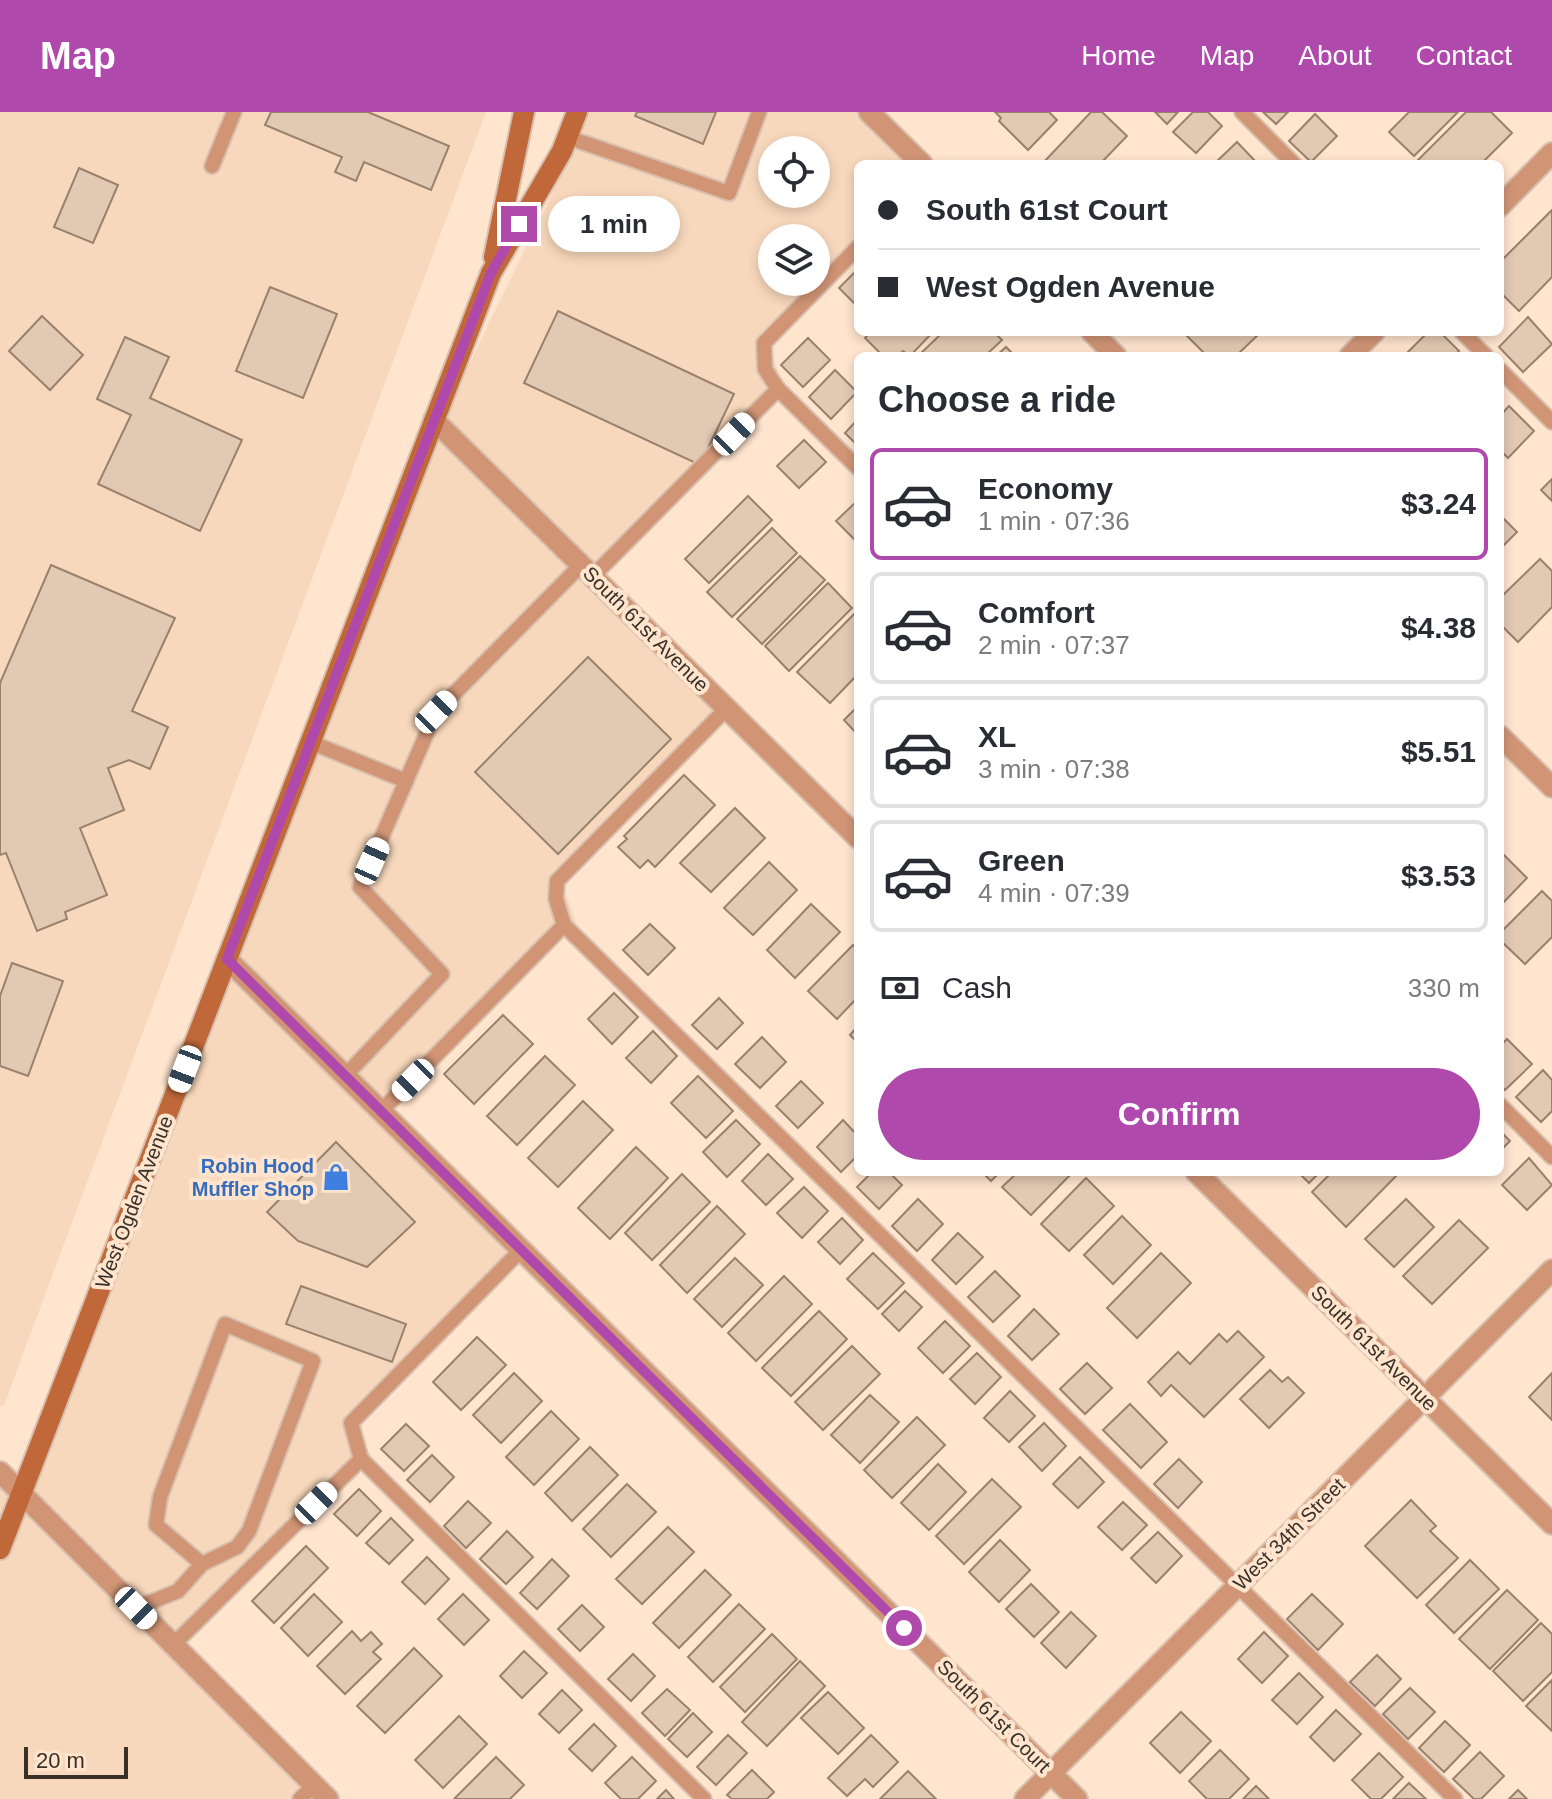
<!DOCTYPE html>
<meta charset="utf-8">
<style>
body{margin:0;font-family:Arial,sans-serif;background:#f2f2f3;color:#2b2b33;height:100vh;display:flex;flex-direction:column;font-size:30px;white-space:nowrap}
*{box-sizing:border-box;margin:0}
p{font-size:26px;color:#7c7c81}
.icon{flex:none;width:44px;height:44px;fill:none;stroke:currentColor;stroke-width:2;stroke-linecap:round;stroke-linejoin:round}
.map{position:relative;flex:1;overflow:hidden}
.drawer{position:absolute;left:854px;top:240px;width:650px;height:824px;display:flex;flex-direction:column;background:#fff;border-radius:12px;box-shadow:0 4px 12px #0003}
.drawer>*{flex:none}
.top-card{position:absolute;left:854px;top:48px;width:650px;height:176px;border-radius:12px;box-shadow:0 4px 12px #0003;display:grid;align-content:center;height:176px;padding:0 24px;background:#fff}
.controls{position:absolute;left:758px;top:24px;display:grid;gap:16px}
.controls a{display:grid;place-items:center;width:72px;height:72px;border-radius:50%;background:#fff;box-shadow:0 4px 12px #0003;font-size:40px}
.scale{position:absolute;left:24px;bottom:20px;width:104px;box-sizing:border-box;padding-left:8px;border:4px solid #393027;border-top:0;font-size:22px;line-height:28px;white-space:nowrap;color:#393027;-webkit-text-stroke:6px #ffe4ce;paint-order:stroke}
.end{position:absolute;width:36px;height:36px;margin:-18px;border:10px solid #b049ac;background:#fff;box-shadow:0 0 0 4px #fff}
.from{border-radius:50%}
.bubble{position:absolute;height:56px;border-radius:28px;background:#fff;box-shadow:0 4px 12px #0003;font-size:26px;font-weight:700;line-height:56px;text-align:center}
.car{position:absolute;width:24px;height:48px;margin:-24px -12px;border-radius:10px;box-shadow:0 0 6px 2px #0007;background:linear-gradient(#fff 24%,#345 0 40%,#fff 0 76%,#345 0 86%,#fff 0)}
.top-card b{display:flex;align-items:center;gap:28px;height:76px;font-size:30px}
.top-card b+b{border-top:2px solid #e1e1e2}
.top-card i{width:20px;height:20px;background:#2b2b33}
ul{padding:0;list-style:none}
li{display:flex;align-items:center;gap:24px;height:112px;margin:0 16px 12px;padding:0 8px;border:4px solid #e1e1e2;border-radius:12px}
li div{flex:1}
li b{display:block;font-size:30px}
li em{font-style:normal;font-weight:700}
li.selected{border-color:#b049ac}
li>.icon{width:72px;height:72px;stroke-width:1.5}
h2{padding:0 24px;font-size:36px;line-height:96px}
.pay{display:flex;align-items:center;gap:20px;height:88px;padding:0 24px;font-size:30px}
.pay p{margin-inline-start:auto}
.action{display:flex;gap:16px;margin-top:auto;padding:16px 24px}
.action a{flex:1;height:92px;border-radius:48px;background:#b049ac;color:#fff;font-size:32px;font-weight:700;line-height:92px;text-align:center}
header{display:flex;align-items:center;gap:48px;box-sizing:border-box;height:112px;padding:0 40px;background:#b049ac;color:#fff}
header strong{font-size:38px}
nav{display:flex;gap:44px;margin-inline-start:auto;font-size:28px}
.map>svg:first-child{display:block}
.built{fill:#f8d8bc;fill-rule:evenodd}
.building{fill:#e2c9b3;stroke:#99816c;stroke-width:2}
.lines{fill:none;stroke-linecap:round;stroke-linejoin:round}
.service-casing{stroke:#d7c0ad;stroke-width:18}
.minor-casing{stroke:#d7c0ad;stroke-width:24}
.secondary-casing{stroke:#d7c0ad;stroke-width:24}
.service{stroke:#d19576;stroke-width:14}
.minor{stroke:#d19576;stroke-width:20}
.secondary{stroke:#c06839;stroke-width:20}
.route{stroke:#b049ac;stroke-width:10}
.labels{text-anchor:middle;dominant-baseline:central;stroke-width:8;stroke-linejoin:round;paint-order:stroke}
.street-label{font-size:20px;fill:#393027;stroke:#ffe4ce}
.shop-label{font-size:20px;font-weight:bold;fill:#366cbe;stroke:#ffe4ce;text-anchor:end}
</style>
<header>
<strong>Map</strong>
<nav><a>Home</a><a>Map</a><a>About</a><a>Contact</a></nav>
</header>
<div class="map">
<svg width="1552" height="1687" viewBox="0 0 1552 1687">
<rect width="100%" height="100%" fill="#ffe4ce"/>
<g class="built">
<polygon points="0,0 486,0 4,1293 0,1295"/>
<path d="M588,0H884L937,52H858V142L769,235L784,276L603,462L735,593L562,773L576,809L390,998L533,1134L360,1312L370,1347L184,1534L34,1380L448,296L572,40ZM772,38H816V82H772ZM772,126H816V170H772Z"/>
<polygon points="0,1370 305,1673 291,1687 0,1687"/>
</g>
<g class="building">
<polygon points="271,0 368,0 449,34 431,78 364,50 356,69 335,60 342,45 265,13"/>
<polygon points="637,0 716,0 703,32 635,4"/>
<polygon points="995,0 1049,0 1057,8 1028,38 999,9 1001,6"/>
<polygon points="1091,0 1102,0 1127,24 1100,52 1042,52"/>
<polygon points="1155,0 1178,0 1167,12"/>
<polygon points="1193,0 1208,0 1222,14 1196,41 1173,20"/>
<polygon points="1263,0 1288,0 1276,12"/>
<polygon points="1409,0 1458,0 1414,44 1389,20"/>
<polygon points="1466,0 1491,0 1512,21 1481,52 1414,52"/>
<polygon points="1315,2 1337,24 1311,50 1289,29"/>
<polygon points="1237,30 1258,52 1214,52"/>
<polygon points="79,56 118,73 93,131 54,115"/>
<polygon points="1552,98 1552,165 1519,199 1500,180 1500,150"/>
<polygon points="858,157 858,195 839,176"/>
<polygon points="270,175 337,202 303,286 236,259"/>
<polygon points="558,199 734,282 700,353 524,271"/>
<polygon points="42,204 83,243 50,278 9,239"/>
<polygon points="1528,205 1552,232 1523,260 1499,235"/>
<polygon points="870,220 933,220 910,244 903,239 897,244 883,244 865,226"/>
<polygon points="943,220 994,220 1002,228 985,244 918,244"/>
<polygon points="1189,220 1261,220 1236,244 1207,244 1186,223"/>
<polygon points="1428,220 1440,220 1459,239 1454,244 1411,244 1407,241"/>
<polygon points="125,225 169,245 150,286 242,328 200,419 98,372 131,303 97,287"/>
<polygon points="808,226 830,248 803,275 781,253"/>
<polygon points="1006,235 1015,244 996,244"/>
<polygon points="835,258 857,280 831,307 809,285"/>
<polygon points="1509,294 1534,319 1508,346 1500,338 1500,304"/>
<polygon points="858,307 858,334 845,321"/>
<polygon points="804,328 826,350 799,376 777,354"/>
<polygon points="1552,367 1552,389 1541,378"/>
<polygon points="748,384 772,408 709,471 685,447"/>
<polygon points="858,388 858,431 836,409"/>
<polygon points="1500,403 1517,420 1500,437"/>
<polygon points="772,416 797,441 732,505 707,480"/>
<polygon points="800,444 825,468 762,532 737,507"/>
<polygon points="1540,447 1552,459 1552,495 1518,530 1500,512 1500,486"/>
<polygon points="51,453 175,506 132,599 168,615 150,657 129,648 108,656 124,698 80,716 107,783 65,800 67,807 37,819 6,741 0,743 0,571"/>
<polygon points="828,471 852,496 789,559 765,534"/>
<polygon points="858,498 858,562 830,591 797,560"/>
<polygon points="588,545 671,627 558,742 475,660"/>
<polygon points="858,594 858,623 844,608"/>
<polygon points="684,663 715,693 655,755 648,748 640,756 618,735 627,727 624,724"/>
<polygon points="735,696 765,726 711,780 680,751"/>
<polygon points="1500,739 1527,766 1500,794"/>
<polygon points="769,750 797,778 753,823 724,796"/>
<polygon points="1542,779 1552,789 1552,825 1525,852 1500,828 1500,821"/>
<polygon points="811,792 840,820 795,866 767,838"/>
<polygon points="650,812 675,836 648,863 623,838"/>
<polygon points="853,833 858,838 858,885 837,907 808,879"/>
<polygon points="12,851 63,869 28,964 0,954 0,884"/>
<polygon points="614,881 638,905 612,932 588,907"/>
<polygon points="719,886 743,911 717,937 692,913"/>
<polygon points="503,903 533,932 474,992 444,962"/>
<polygon points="858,914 858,931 850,923"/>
<polygon points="653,919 677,944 651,971 626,946"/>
<polygon points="762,925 786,950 760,976 735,952"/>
<polygon points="1507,927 1532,952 1505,978 1500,973 1500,934"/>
<polygon points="545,944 575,973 517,1033 487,1004"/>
<polygon points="1543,958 1552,968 1552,999 1541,1010 1516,985"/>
<polygon points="698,964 733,999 706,1026 671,991"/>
<polygon points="801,969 823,991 798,1016 776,994"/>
<polygon points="583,989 613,1018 558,1075 528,1046"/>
<polygon points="736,1008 760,1032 727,1065 703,1040"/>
<polygon points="843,1008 858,1024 858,1043 841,1060 817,1035"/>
<polygon points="1500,1019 1510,1029 1500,1039"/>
<polygon points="336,1030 415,1110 367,1155 298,1129 267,1100"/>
<polygon points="636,1035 668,1066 610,1127 578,1096"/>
<polygon points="768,1042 793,1067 766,1093 742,1069"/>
<polygon points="1529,1046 1552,1073 1527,1098 1502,1073"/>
<polygon points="872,1060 889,1060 902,1073 879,1097 857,1075"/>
<polygon points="982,1060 1000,1060 991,1069"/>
<polygon points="1018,1060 1073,1060 1031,1103 1002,1075"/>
<polygon points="1298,1060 1320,1060 1309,1071"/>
<polygon points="1332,1060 1400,1060 1346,1115 1312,1080"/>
<polygon points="682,1062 710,1090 652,1148 625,1121"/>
<polygon points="1086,1066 1114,1094 1069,1139 1041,1112"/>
<polygon points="804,1075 828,1099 802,1126 777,1101"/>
<polygon points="918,1087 943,1112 917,1139 892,1114"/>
<polygon points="1406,1087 1434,1115 1394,1155 1365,1127"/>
<polygon points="717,1094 745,1122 687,1181 660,1153"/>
<polygon points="1122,1104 1151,1133 1113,1172 1084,1143"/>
<polygon points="842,1106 863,1128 840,1152 818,1130"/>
<polygon points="1459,1108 1488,1136 1432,1192 1403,1164"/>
<polygon points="958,1121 983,1145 956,1172 932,1148"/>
<polygon points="873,1141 904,1171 878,1197 847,1167"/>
<polygon points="1161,1141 1191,1171 1137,1226 1107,1196"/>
<polygon points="735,1146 763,1173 722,1215 694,1187"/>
<polygon points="995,1159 1020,1184 993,1210 968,1185"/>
<polygon points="784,1164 812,1192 756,1249 728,1221"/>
<polygon points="301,1174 406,1212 392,1250 286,1212"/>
<polygon points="905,1179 922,1195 899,1219 882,1202"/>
<polygon points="1034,1197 1059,1222 1032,1248 1008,1224"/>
<polygon points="819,1199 847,1227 791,1284 762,1256"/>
<polygon points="945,1209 970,1234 943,1261 918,1236"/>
<polygon points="1238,1219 1264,1245 1204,1305 1171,1273 1161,1284 1148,1270 1178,1240 1190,1252 1219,1222 1227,1230"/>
<polygon points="477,1225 506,1253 461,1298 433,1270"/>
<polygon points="852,1234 880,1262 823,1318 795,1290"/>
<polygon points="977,1241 1001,1265 975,1292 950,1267"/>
<polygon points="1087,1251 1112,1276 1085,1302 1060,1277"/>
<polygon points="1270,1258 1282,1270 1288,1265 1304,1281 1269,1316 1240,1287"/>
<polygon points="514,1261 542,1289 501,1331 473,1303"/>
<polygon points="1552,1261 1552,1308 1529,1285"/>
<polygon points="1010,1279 1035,1304 1009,1330 984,1306"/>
<polygon points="870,1283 899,1310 860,1351 831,1323"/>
<polygon points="1130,1292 1167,1330 1141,1356 1103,1318"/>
<polygon points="551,1299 579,1327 534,1373 506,1345"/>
<polygon points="917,1305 945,1333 892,1386 864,1358"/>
<polygon points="1044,1311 1066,1334 1042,1359 1019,1335"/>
<polygon points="406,1312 429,1334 404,1359 381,1337"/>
<polygon points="590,1335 618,1363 572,1409 545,1381"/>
<polygon points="432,1343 454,1365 430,1390 407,1368"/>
<polygon points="1080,1345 1104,1370 1078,1396 1053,1372"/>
<polygon points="1179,1347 1202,1370 1178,1396 1154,1372"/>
<polygon points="938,1352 966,1380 929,1418 901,1391"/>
<polygon points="992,1367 1021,1395 964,1452 936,1424"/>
<polygon points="627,1372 656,1400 611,1445 583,1417"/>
<polygon points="359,1377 381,1399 357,1424 334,1402"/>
<polygon points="1411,1388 1436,1414 1430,1419 1458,1446 1417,1486 1365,1434"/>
<polygon points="468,1389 491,1411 466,1436 444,1414"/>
<polygon points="1123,1390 1147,1413 1122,1438 1098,1415"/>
<polygon points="391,1406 413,1428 389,1452 366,1431"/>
<polygon points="668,1415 694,1440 642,1492 616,1467"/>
<polygon points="507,1419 533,1445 506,1472 480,1447"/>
<polygon points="1158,1420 1182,1444 1156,1471 1131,1446"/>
<polygon points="1000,1428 1030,1458 999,1490 969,1460"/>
<polygon points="306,1434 328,1456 274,1511 252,1489"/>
<polygon points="427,1445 449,1467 425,1492 402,1470"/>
<polygon points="552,1447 569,1464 537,1497 520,1481"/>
<polygon points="1470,1448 1499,1477 1454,1521 1426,1493"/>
<polygon points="705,1458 731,1483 679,1536 653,1511"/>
<polygon points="1031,1472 1059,1500 1034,1525 1006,1497"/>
<polygon points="1507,1478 1538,1508 1490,1557 1459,1527"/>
<polygon points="314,1482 342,1510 308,1544 281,1516"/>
<polygon points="463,1482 489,1508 464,1533 438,1507"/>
<polygon points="1312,1482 1343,1512 1318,1538 1287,1507"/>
<polygon points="739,1492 765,1517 713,1570 688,1545"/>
<polygon points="582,1493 604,1515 580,1539 558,1517"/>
<polygon points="1071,1500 1096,1524 1066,1556 1041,1531"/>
<polygon points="1541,1511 1552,1522 1552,1560 1523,1589 1493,1559"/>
<polygon points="352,1519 361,1529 371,1520 382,1532 373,1540 381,1547 345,1582 317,1554"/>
<polygon points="1264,1520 1288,1544 1262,1571 1238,1547"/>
<polygon points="772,1522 797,1547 745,1600 720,1575"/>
<polygon points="414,1536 442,1564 385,1621 357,1594"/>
<polygon points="524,1539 547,1561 522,1586 500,1564"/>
<polygon points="633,1542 655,1564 631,1589 608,1567"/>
<polygon points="1377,1543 1401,1567 1375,1594 1350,1570"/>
<polygon points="800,1549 825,1574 767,1634 742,1610"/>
<polygon points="1299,1561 1323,1585 1297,1612 1272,1588"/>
<polygon points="1552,1568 1552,1619 1526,1594"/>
<polygon points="1410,1576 1435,1600 1408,1627 1383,1602"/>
<polygon points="667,1577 690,1598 665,1624 642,1601"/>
<polygon points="562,1578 582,1598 559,1621 539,1602"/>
<polygon points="828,1580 864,1616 838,1642 801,1606"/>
<polygon points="1336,1598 1361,1622 1334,1649 1310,1625"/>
<polygon points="1181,1600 1211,1629 1180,1661 1150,1631"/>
<polygon points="693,1601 712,1620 687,1645 668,1627"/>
<polygon points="459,1604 487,1632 443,1676 415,1648"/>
<polygon points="1445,1609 1470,1633 1444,1660 1419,1636"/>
<polygon points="594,1612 616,1634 592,1659 569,1637"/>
<polygon points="728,1623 747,1641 716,1673 697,1655"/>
<polygon points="871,1623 898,1650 873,1675 865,1667 847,1684 828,1666"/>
<polygon points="1220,1638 1249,1667 1229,1687 1207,1687 1189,1669"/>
<polygon points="1480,1640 1504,1664 1481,1687 1474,1687 1453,1667"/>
<polygon points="1379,1641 1403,1665 1381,1687 1371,1687 1352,1668"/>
<polygon points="496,1645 524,1673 510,1687 454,1687"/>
<polygon points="632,1645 656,1669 638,1687 621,1687 605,1671"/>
<polygon points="752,1658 774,1680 767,1687 732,1687 727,1683"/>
<polygon points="908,1659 936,1687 880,1687"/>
<polygon points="1409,1671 1426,1687 1393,1687"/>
<polygon points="1256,1674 1269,1687 1243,1687"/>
<polygon points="666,1678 674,1687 657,1687"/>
<polygon points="1518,1678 1527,1687 1509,1687"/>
</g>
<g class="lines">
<g class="service-casing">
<g id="service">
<polyline points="1242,0 1294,52"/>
<polyline points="567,25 729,81 759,0"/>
<polyline points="212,54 234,0"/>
<polyline points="1462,220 1486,244"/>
<polyline points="1500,258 1552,310"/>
<polyline points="778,277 858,356"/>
<polyline points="593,464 778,277 765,257 764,231 858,135"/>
<polyline points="310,630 406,669"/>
<polyline points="564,813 1455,1687"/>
<polyline points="345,964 442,862 360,775 436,600 581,453"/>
<polyline points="1500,993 1552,1045"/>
<polyline points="381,999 564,813 556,787 557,769 727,596"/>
<polyline points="361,1347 704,1687"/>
<polyline points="136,1496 178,1479 202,1452 237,1435 249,1419 313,1249 225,1212 160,1385 156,1413 202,1452"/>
<polyline points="173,1533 361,1347 351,1311 521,1138"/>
<polyline points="300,1687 314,1673"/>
</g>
</g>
<g class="minor-casing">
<g id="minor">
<polyline points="869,0 922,52"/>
<polyline points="1500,94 1552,41"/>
<polyline points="1092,220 1116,244"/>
<polyline points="1350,244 1374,220"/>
<polyline points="434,308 858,726"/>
<polyline points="1500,624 1552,675"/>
<polyline points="227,847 1077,1687"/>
<polyline points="1196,1060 1552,1412"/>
<polyline points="0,1360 328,1687"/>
<polyline points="1025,1687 1552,1158"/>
</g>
</g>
<g class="secondary-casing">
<g id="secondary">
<polyline points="494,145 524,0"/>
<polyline points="0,1437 491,161 562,39 577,0"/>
</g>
</g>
<use href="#service" class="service"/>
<use href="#minor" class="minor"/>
<use href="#secondary" class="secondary"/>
</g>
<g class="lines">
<polyline class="route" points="519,112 491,161 227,847 904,1516"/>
</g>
<defs>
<g id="shop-bare" transform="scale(2.16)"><path d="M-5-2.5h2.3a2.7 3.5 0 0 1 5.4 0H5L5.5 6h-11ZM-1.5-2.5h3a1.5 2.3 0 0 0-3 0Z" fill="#3f7fe0" stroke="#ffe4ce" stroke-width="2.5" paint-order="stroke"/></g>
</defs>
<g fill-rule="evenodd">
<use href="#shop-bare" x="336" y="1065"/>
</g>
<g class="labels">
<g class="street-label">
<text transform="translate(646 517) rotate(45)">South 61st Avenue</text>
<text transform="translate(134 1090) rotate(-69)">West Ogden Avenue</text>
<text transform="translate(1374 1236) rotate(45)">South 61st Avenue</text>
<text transform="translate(1289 1422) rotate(-45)">West 34th Street</text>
<text transform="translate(994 1604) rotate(45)">South 61st Court</text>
</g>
<g class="shop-label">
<text x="314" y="1054">Robin Hood<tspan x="314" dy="23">Muffler Shop</tspan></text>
</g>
</g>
</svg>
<div class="controls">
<a><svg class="icon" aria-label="locate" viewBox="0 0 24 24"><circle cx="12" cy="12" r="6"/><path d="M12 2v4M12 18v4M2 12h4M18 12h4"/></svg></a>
<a><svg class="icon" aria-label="layers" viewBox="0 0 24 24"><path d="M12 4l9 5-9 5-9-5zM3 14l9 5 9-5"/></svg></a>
</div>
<div class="scale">20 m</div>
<i class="end from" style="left:904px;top:1516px"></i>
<i class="end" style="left:519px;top:112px"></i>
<div class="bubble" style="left:548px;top:84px;width:132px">1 min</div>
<i class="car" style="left:734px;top:322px;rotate:44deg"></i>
<i class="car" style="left:436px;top:600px;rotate:44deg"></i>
<i class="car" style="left:372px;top:749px;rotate:24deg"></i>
<i class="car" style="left:185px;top:957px;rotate:201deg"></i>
<i class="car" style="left:413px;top:968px;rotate:225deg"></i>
<i class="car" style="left:316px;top:1391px;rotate:45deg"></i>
<i class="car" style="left:136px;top:1496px;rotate:135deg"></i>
<div class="top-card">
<b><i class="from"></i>South 61st Court</b>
<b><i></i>West Ogden Avenue</b>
</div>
<section class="drawer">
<h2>Choose a ride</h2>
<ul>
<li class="selected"><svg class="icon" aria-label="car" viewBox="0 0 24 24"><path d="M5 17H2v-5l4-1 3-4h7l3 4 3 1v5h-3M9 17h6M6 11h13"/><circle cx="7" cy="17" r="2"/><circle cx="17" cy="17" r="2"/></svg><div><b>Economy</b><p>1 min · 07:36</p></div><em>$3.24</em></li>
<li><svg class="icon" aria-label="car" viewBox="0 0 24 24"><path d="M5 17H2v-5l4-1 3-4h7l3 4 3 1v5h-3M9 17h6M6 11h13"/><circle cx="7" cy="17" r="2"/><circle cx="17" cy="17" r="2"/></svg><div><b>Comfort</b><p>2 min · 07:37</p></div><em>$4.38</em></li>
<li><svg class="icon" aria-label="car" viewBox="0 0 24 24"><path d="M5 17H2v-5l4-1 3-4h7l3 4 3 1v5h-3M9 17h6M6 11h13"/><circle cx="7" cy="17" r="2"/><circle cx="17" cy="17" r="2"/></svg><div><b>XL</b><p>3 min · 07:38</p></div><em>$5.51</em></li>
<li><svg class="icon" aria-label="car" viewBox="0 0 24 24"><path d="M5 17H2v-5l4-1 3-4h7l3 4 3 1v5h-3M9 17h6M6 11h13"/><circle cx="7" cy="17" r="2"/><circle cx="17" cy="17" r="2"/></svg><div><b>Green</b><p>4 min · 07:39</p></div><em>$3.53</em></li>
</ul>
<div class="pay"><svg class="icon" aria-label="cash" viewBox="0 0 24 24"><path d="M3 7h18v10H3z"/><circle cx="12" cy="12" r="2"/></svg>Cash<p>330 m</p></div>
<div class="action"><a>Confirm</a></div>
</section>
</div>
